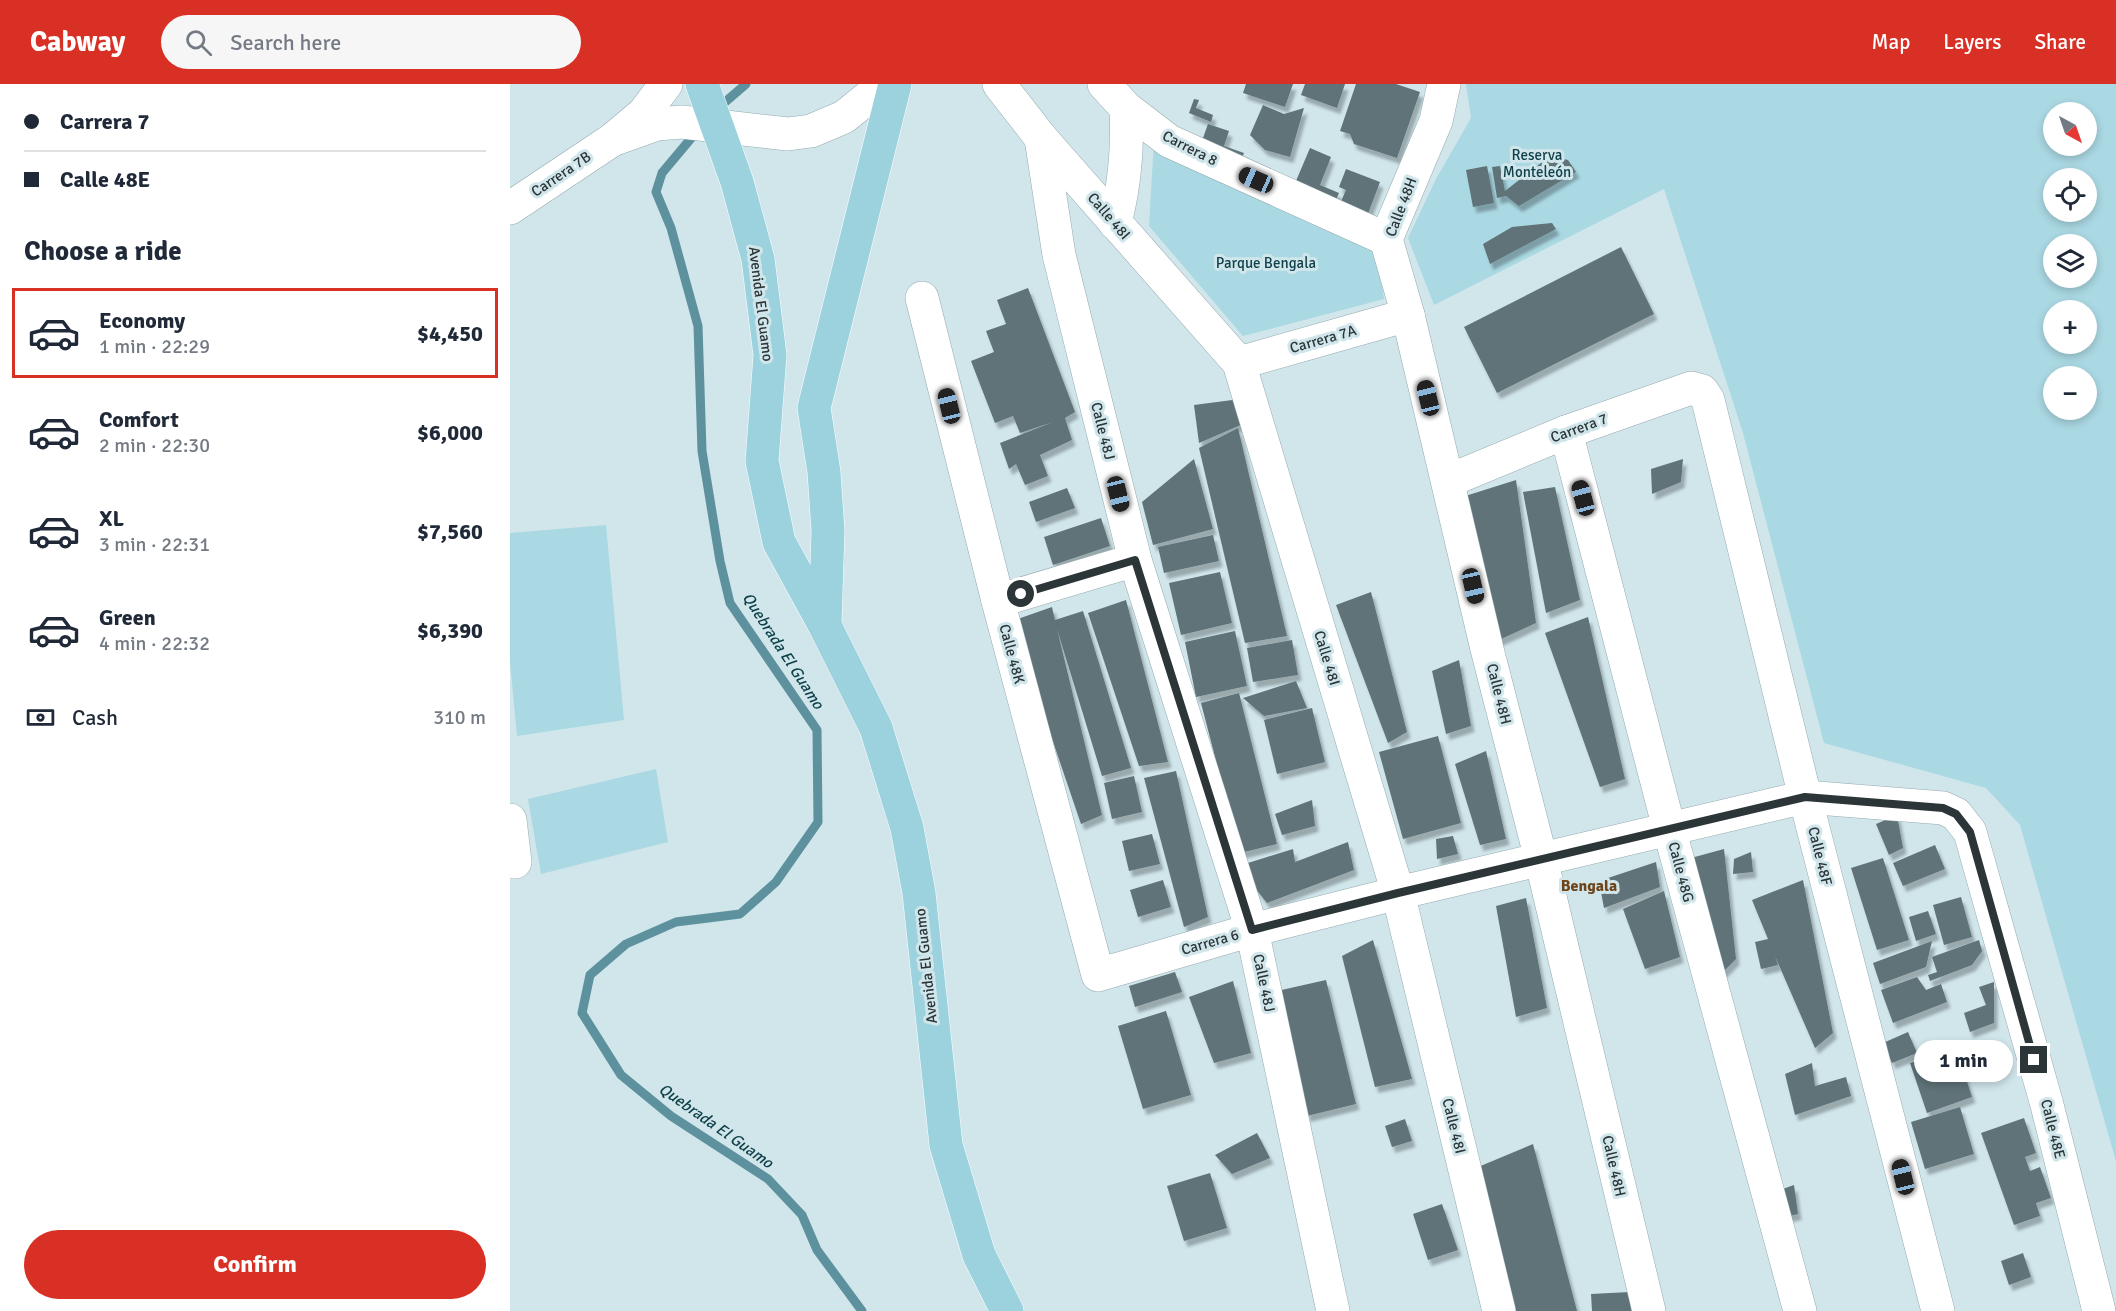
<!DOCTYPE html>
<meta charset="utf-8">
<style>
body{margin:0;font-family:Signika,sans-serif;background:#f6f6f7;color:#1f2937;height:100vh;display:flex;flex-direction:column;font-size:22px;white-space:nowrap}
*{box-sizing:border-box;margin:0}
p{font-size:20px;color:#747a83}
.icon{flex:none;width:33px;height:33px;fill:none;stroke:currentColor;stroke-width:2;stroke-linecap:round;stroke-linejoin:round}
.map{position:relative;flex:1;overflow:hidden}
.sheet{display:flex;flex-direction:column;background:#fff;width:510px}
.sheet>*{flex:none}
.hud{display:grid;align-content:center;height:132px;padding:0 24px;background:#fff}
.needle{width:39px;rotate:140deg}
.controls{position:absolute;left:1533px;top:18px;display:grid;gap:12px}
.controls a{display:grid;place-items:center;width:54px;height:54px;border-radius:50%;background:#fff;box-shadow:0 3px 9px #0003;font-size:30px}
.end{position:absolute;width:27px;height:27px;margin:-14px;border:8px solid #2c3537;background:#fff;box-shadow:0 0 0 3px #fff}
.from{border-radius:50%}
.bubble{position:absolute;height:42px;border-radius:21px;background:#fff;box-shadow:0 3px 9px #0003;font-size:20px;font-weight:700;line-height:42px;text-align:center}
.car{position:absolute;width:18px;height:36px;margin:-18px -9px;border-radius:8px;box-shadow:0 0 4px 2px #0007;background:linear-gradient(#222 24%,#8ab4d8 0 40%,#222 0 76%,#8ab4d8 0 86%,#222 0)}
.hud b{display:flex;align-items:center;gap:21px;height:57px;font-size:22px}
.hud b+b{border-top:2px solid #e0e1e3}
.hud i{width:15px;height:15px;background:#1f2937}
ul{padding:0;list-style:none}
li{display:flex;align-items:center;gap:18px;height:90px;margin:0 12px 9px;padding:0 12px;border:3px solid transparent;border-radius:0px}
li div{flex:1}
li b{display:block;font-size:22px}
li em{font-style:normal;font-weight:700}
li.current{border-color:#d93025}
li>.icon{width:54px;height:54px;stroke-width:1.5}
h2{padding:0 24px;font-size:27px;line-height:72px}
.pay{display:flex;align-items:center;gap:15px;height:66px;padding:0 24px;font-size:22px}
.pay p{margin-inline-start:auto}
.button{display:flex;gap:12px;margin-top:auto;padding:12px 24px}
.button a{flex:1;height:69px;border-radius:36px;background:#d93025;color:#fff;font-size:24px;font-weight:700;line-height:69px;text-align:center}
header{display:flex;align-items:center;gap:36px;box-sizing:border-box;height:84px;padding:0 30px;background:#d93025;color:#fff}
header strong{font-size:28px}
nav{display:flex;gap:33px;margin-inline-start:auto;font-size:21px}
.search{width:420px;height:54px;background:#f6f6f7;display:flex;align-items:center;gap:15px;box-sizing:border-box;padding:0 21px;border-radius:33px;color:#747a83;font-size:22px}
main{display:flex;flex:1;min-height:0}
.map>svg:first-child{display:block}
.green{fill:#aad8e3;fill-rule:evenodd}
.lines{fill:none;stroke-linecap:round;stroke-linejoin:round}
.stream{stroke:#5d919d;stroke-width:9}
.building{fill:#5f7378;filter:url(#shadow)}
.minor-casing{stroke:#95aaaf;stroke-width:34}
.major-casing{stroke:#fff;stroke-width:34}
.minor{stroke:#fff;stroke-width:33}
.major{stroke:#9bd2de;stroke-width:33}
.route{stroke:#2c3537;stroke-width:8}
.labels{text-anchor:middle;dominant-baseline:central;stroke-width:6;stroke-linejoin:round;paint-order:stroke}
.street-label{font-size:15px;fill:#2c3537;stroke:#d0e6eb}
.park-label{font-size:15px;fill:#10414a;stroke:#d0e6eb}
.water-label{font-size:16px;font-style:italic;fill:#0d3f48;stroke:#d0e6eb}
.neighbourhood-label{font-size:16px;font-weight:bold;fill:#6e451a;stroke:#d0e6eb}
</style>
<header>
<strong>Cabway</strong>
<div class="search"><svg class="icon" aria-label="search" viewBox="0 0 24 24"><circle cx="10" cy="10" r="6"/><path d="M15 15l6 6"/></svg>Search here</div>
<nav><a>Map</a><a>Layers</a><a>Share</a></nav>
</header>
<main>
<section class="sheet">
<div class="hud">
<b><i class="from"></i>Carrera 7</b>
<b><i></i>Calle 48E</b>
</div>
<h2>Choose a ride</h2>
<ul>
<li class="current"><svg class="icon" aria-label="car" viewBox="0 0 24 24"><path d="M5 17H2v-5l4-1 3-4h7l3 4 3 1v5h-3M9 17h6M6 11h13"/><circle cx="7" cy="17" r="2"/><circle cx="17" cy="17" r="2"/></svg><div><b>Economy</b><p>1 min · 22:29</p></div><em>$4,450</em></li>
<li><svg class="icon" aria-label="car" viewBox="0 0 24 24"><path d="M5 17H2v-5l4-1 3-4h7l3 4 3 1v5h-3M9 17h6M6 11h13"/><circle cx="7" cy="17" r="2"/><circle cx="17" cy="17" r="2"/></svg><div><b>Comfort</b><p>2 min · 22:30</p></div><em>$6,000</em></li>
<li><svg class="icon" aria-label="car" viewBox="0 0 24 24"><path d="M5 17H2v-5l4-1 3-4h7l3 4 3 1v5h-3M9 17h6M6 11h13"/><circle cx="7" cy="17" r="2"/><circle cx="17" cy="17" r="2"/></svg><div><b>XL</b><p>3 min · 22:31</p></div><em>$7,560</em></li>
<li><svg class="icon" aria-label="car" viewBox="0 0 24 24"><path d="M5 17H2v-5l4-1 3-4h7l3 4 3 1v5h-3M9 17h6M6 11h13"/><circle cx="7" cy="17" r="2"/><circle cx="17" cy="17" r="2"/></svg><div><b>Green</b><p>4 min · 22:32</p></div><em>$6,390</em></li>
</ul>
<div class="pay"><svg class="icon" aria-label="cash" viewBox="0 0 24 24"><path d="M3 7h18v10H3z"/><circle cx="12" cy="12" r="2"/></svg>Cash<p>310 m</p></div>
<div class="button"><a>Confirm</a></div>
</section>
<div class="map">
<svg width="1606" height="1227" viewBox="0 0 1606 1227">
<defs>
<filter id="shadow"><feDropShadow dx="3.5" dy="6" stdDeviation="1.5" flood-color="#0004"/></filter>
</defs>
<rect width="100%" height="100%" fill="#d0e6eb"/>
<g class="green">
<path d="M956,0H1606V1077L1510,741L1476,704L1314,659L1233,349L1154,105L924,221L898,154L926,95L961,34ZM1544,28H1576V62H1544ZM1544,94H1576V128H1544ZM1544,160H1576V194H1544ZM1544,226H1576V260H1544ZM1544,292H1576V326H1544Z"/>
<polygon points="644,56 865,159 874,215 733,252 639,142"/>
<polygon points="96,441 114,636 7,652 0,578 0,449"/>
<polygon points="146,685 158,758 31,790 18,715"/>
</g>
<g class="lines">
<g class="stream">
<polyline points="207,25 236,0"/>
<polyline points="188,46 152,89 146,108 161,144 188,242 192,367 210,477 220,519 307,646 308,738 266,798 230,830 166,838 116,860 80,891 72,929 111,991 161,1032 258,1095 292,1131 307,1166 352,1227"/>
</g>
</g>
<g class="building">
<polygon points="736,0 783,0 775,23 733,9"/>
<polygon points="795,0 835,0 827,24 791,11"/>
<polygon points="846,0 886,0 910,8 887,74 844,60 840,50 830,47"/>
<polygon points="684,15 689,16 686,24 703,31 701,38 679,29"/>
<polygon points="753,21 774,30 794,24 780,73 755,66 740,51"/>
<polygon points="698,40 719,47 714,62 734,69 730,79 689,65"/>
<polygon points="800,64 821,73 810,101 829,109 824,120 783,104"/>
<polygon points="1040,72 1058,76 1066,88 1009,122 996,112 987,114 982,83 990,82 995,107"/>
<polygon points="977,82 984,119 963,123 956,86"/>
<polygon points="836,85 870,98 856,135 828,124 836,106 829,103"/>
<polygon points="1042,139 1046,145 980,180 973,160 1002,143"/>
<polygon points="1111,163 1144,230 987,309 954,243"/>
<polygon points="518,204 565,328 555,334 562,356 530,371 538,392 515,401 506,380 499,385 490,359 543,338 510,349 503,332 485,339 461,277 484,268 476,247 496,240 487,216"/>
<polygon points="730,315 733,340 689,359 684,321"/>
<polygon points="728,344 777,552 735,559 689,364"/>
<polygon points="684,375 703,445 643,461 632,418"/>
<polygon points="1173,375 1171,398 1142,410 1141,385"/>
<polygon points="1006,396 1026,539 978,561 949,414"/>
<polygon points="1045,403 1070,516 1036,529 1013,408"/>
<polygon points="557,404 565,424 526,438 519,418"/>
<polygon points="591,434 600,462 543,481 534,453"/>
<polygon points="703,451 709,477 654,489 648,463"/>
<polygon points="710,488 722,539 671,551 659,499"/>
<polygon points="861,508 897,648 878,659 826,521"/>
<polygon points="616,516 658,678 629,682 578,529"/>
<polygon points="542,523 545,536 573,527 621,684 592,692 547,545 592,731 571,740 502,537"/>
<polygon points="1078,533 1115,695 1090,703 1035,549"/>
<polygon points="725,547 737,602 686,613 675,558"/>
<polygon points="782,556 788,591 743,598 737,564"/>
<polygon points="949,576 961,642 936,650 922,587"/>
<polygon points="786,597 797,624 754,632 733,614"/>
<polygon points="729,609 767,760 730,769 691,619"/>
<polygon points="802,624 815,678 767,690 754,636"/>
<polygon points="928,652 951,739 893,755 869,668"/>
<polygon points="976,667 996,755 970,761 945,680"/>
<polygon points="666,687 698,833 674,843 634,694"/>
<polygon points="624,692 632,728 602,735 594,699"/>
<polygon points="802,716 805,742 772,751 765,730"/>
<polygon points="1387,731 1393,764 1379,771 1366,740"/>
<polygon points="642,750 650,780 619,787 612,757"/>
<polygon points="943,752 948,770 927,775 926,755"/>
<polygon points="838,758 844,786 757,819 738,795 738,779 783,765 785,778"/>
<polygon points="1425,761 1435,785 1393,802 1383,779"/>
<polygon points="1214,765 1226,875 1211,890 1181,774"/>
<polygon points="1241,768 1243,788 1223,790 1224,775"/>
<polygon points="1373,774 1399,856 1367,866 1341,784"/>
<polygon points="1146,778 1150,803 1094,824 1089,797"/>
<polygon points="653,796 661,823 628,833 620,806"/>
<polygon points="1293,796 1323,949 1305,964 1265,872 1268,881 1251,885 1245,858 1258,855 1242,816"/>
<polygon points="1154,807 1170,873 1135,885 1113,825"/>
<polygon points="1451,813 1462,853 1434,861 1423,821"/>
<polygon points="1016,814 1037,924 1006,933 986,822"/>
<polygon points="1418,827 1426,850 1406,857 1399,833"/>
<polygon points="863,856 902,995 865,1003 832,872"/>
<polygon points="1469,856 1472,867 1462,881 1420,897 1418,891 1427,888 1422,873"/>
<polygon points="1422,857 1416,883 1370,900 1363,879"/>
<polygon points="665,888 672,908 625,923 619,902"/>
<polygon points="1407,893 1416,906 1431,900 1437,918 1383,939 1371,906"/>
<polygon points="816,896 846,1020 797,1032 767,907"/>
<polygon points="723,897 741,969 704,979 679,913"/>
<polygon points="1484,898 1484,939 1460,948 1454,929 1476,921 1469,903"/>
<polygon points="656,927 681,1011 633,1025 608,942"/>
<polygon points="1398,948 1407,969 1382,979 1373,959"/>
<polygon points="1446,964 1462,1013 1417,1029 1400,979"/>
<polygon points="1302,979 1305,1002 1336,993 1341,1012 1285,1031 1275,990"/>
<polygon points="1450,1023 1464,1070 1415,1085 1401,1038"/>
<polygon points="1514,1034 1526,1069 1515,1073 1520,1087 1530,1083 1541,1114 1526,1119 1530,1132 1504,1141 1471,1049"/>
<polygon points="895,1035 902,1057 882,1063 875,1042"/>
<polygon points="747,1049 760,1074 722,1090 705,1071"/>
<polygon points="1023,1060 1067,1227 1001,1227 961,1086"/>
<polygon points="700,1089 717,1144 674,1157 657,1102"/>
<polygon points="1284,1101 1288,1130 1275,1133 1267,1107"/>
<polygon points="932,1120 948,1166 918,1176 903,1130"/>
<polygon points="1513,1169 1521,1193 1499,1201 1491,1177"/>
<polygon points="1120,1208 1121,1227 1082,1227 1081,1210"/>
</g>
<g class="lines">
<g class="minor-casing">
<g id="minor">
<polyline points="489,0 531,54 729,279 888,809 989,1227"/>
<polyline points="594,0 616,24 659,57 876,155"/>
<polyline points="934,0 926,37 876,155 898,231 977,565 1031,775 1139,1227"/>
<polyline points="531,54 549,171 625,476 742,846 823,1227"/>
<polyline points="102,56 147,40 172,38 278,50 301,47 334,33 375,0"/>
<polyline points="0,124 102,56 134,29 156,0"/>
<path d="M605,139C615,100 618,64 616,24"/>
<polyline points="412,214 488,517 588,891 742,846 888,809 1295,713 1433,724 1446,730 1460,748 1537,1021 1589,1227"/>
<polyline points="729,279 898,231"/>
<polyline points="1056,348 1159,744 1290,1227"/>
<polyline points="938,397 1056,348 1181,304 1192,307 1198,316 1295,713 1428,1227"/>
<polyline points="488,517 625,476"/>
<polyline points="0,736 5,778"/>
</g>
</g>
<g class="major-casing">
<g id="major">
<polyline points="192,0 227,98 248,175 260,271 252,377 269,458 315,542 366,644 397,744 409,809 436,1061 469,1171 497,1227"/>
<polyline points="315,540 318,447 314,388 304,324 385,0"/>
</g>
</g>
<use href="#minor" class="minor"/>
<use href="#major" class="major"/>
</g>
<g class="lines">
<polyline class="route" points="511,510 625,476 742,846 888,809 1295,713 1433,724 1446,730 1460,748 1524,976"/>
</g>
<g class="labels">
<g class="street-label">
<text transform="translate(680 64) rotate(27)">Carrera 8</text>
<text transform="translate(51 90) rotate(-34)">Carrera 7B</text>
<text transform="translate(891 123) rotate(-69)">Calle 48H</text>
<text transform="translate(599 132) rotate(49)">Calle 48I</text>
<text transform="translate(251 220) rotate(83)">Avenida El Guamo</text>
<text transform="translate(813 255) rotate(-16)">Carrera 7A</text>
<text transform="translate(1069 344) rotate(-20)">Carrera 7</text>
<text transform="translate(593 347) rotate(76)">Calle 48J</text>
<text transform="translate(502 570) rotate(75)">Calle 48K</text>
<text transform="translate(817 574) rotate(73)">Calle 48I</text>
<text transform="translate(989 610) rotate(76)">Calle 48H</text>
<text transform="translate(1310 772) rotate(76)">Calle 48F</text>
<text transform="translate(1171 788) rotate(75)">Calle 48G</text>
<text transform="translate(700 858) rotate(-16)">Carrera 6</text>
<text transform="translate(416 882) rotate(-96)">Avenida El Guamo</text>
<text transform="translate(754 899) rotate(78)">Calle 48J</text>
<text transform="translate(944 1042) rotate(76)">Calle 48I</text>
<text transform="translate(1543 1045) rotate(76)">Calle 48E</text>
<text transform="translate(1104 1082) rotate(77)">Calle 48H</text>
</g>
<g class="park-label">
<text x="1027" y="71">Reserva<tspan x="1027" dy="17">Monteleón</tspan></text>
<text x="756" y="179">Parque Bengala</text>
</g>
<g class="water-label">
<text transform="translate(273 567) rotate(57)">Quebrada El Guamo</text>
<text transform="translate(206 1042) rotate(35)">Quebrada El Guamo</text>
</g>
<g class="neighbourhood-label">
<text x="1079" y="802">Bengala</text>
</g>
</g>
</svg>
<div class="controls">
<a><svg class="needle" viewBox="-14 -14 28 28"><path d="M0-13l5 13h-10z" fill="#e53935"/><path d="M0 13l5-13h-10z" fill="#747a83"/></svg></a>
<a><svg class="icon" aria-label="locate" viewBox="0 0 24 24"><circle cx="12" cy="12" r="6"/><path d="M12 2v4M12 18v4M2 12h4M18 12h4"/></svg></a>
<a><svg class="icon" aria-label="layers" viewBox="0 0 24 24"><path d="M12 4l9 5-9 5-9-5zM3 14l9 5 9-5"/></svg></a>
<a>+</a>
<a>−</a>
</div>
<i class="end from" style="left:511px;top:510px"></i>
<i class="end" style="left:1524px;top:976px"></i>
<div class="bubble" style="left:1404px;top:956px;width:99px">1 min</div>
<i class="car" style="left:746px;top:96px;rotate:294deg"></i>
<i class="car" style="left:918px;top:314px;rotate:346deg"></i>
<i class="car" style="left:439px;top:322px;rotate:346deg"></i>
<i class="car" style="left:608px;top:410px;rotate:166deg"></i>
<i class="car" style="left:1073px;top:414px;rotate:345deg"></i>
<i class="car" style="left:963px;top:502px;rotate:167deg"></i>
<i class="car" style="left:1393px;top:1093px;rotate:346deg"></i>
</div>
</main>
